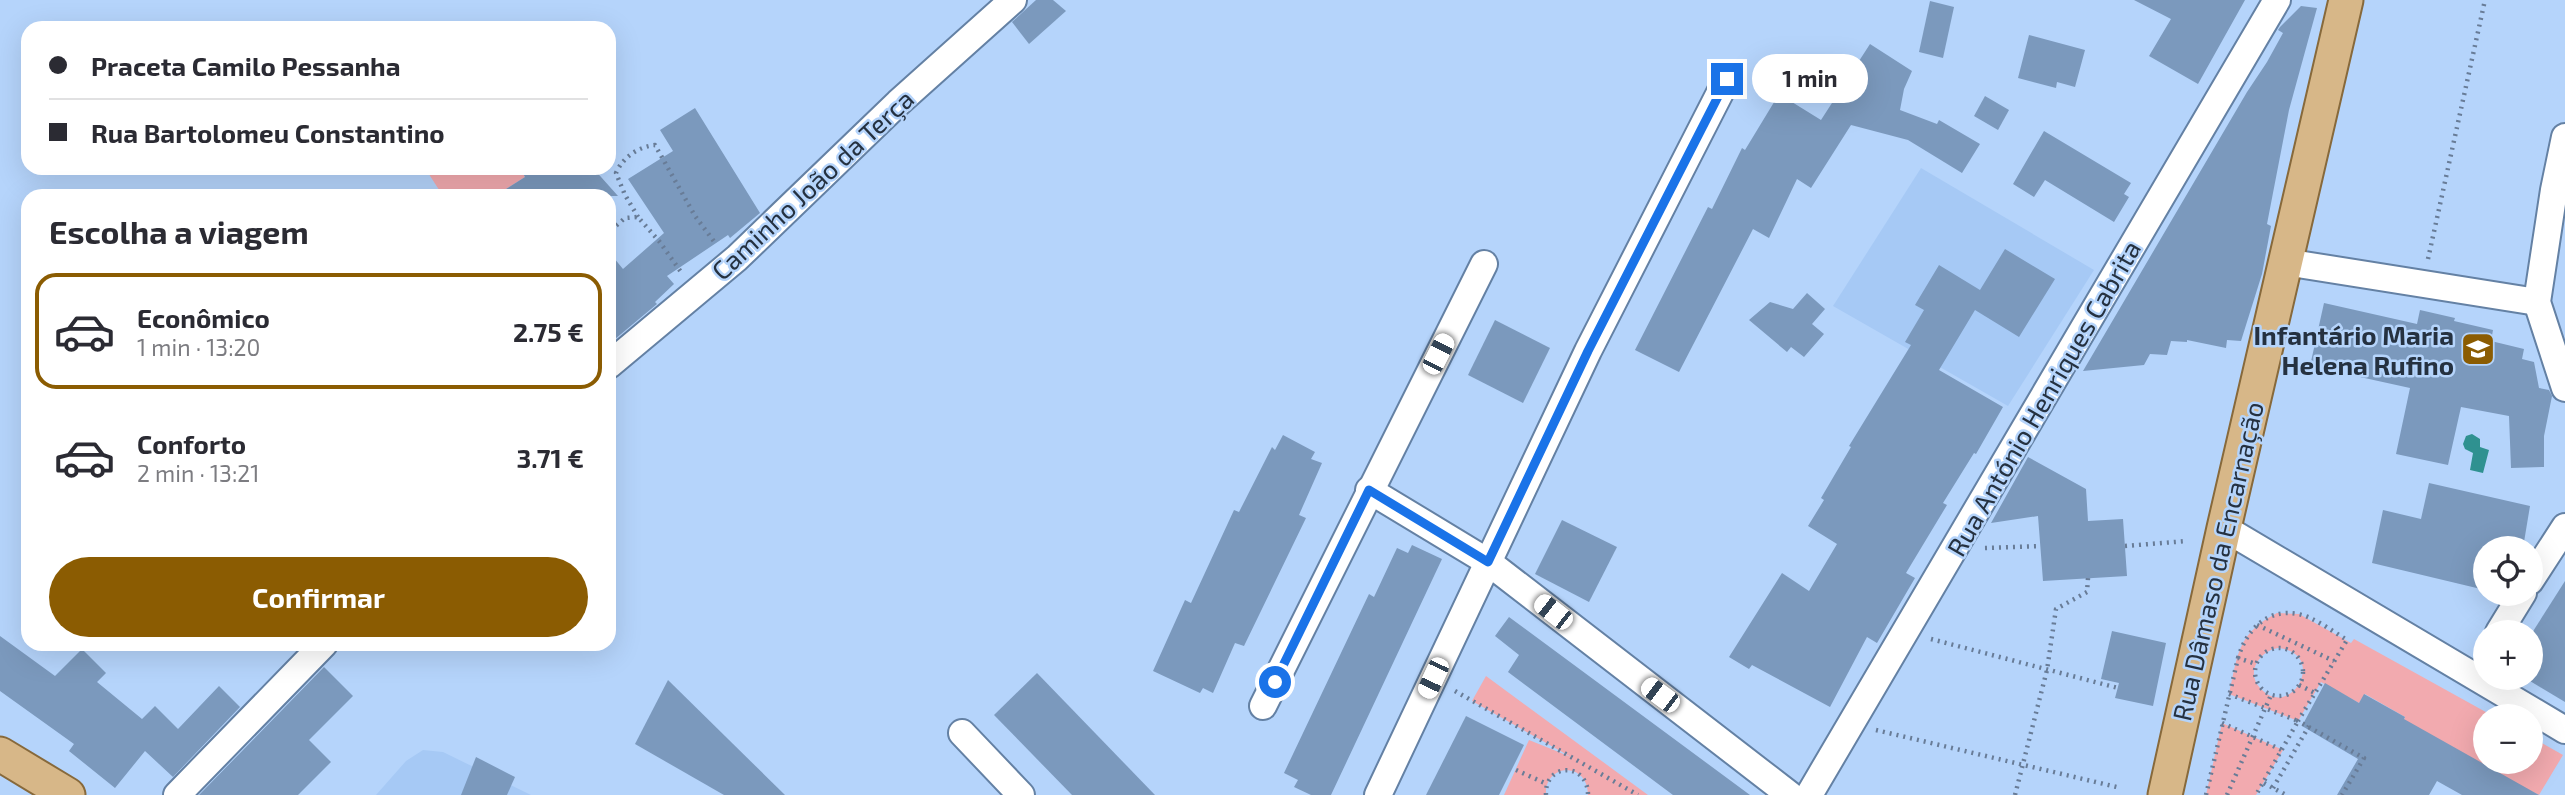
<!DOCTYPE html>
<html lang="pt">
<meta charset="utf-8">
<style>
body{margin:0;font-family:"Exo 2",sans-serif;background:#f7f7f7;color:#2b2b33;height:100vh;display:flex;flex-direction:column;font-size:26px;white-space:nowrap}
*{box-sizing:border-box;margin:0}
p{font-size:23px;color:#7c7c81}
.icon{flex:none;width:38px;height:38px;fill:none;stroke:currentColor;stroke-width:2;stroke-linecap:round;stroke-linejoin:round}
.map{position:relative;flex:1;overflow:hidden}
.drawer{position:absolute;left:21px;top:189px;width:595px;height:462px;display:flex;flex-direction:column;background:#fff;border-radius:21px;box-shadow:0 7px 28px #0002}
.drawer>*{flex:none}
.top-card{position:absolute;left:21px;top:21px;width:595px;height:154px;border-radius:21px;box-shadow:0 7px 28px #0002;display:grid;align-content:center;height:154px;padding:0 28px;background:#fff}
.buttons{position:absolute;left:2473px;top:536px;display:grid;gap:14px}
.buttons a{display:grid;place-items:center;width:70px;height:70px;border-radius:50%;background:#fff;box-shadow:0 7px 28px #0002;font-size:35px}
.end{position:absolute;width:32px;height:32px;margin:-16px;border:9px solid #1a73e8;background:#fff;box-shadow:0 0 0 4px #fff}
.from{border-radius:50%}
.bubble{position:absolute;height:49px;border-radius:24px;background:#fff;box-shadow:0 7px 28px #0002;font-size:23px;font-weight:700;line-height:49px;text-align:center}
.car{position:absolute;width:21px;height:42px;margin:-21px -10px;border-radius:9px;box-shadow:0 0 5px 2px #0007;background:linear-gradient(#fff 24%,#345 0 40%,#fff 0 76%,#345 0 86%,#fff 0)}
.top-card b{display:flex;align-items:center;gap:24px;height:66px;font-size:26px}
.top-card b+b{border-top:2px solid #e1e1e2}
.top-card i{width:18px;height:18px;background:#2b2b33}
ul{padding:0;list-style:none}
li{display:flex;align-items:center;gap:21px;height:116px;margin:0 14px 10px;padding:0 14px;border:4px solid transparent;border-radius:21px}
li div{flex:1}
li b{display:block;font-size:26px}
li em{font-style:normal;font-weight:700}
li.current{border-color:#8b5c02}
li>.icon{width:63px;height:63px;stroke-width:1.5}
h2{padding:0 28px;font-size:32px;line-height:84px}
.action{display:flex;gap:14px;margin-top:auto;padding:14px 28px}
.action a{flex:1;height:80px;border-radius:42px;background:#8b5c02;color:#fff;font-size:28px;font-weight:700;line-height:80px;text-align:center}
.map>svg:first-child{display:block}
.built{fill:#a6c9f5}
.green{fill:#f2aaaf;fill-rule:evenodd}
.water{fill:#2f9190}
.building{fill:#7b99bd}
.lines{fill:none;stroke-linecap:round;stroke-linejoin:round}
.minor-casing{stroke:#6481a4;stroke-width:30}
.major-casing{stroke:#87693b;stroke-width:37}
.path{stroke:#687c97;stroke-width:4.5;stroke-dasharray:2 5;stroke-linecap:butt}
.minor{stroke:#fff;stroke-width:26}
.major{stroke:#d7b788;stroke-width:33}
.route{stroke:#1a73e8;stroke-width:9}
.labels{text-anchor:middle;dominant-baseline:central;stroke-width:5;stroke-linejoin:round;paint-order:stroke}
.street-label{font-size:26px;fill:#253140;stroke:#b5d4fb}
.poi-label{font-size:26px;font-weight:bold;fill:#253140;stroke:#b5d4fb;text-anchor:end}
</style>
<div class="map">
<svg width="2565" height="795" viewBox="0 0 2565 795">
<rect width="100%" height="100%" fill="#b5d4fb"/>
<g class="built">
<polygon points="1921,168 2094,270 2008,406 1833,306"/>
<polygon points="423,750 443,752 531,795 376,795 406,761"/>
</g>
<g class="green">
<polygon points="425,168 520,168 525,177 495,196 492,196 489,192 483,196 443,196"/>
<path d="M2277,613L2299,614L2351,643L2354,639L2493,716H2485V761H2530L2531,737L2563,755L2539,795L2401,726L2405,717L2365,694L2359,703L2321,682L2298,721L2229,694C2238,654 2237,634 2277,613ZM2278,648C2329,653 2291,722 2260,688C2245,672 2260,651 2278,648Z"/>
<path d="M1486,676L1648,795H1588C1588,761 1544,763 1546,795H1504L1529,740L1571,757L1472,701Z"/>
<polygon points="2222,723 2283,750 2256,795 2206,795"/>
</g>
<polygon class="water" points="2472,434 2480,439 2480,447 2489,450 2483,473 2470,470 2473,453 2465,449 2463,444 2466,436"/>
<g class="building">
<polygon points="1036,0 1053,0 1066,11 1029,44 1012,22"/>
<polygon points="2134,0 2245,0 2198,84 2149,56 2171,19"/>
<polygon points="1930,1 1954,7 1943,58 1919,52"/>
<polygon points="2301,6 2317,8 2289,110 2267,224 2271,226 2262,274 2241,341 2227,340 2226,348 2187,340 2187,342 2171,341 2167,355 2150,354 2144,365 2083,371 2247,92 2267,62 2283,33 2278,30 2280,27"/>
<polygon points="2029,35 2085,50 2075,87 2057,82 2056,88 2018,78"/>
<polygon points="1870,44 1912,71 1904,89 1900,110 1937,124 1939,120 1980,144 1962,173 1908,140 1851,125 1811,188 1797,179 1769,238 1753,229 1679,372 1635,350 1708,207 1712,209 1742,148 1745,150 1779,94 1821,120"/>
<polygon points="1985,96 2009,110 1998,130 1974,116"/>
<polygon points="695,108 760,213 730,238 728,235 667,276 674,284 655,302 657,304 609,344 609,252 623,269 664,233 628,179 673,151 660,130"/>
<polygon points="2044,131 2131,183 2124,194 2129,197 2114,222 2045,180 2034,197 2013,184"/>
<polygon points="520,168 593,168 618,196 495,196 525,177"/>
<polygon points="2005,249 2055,279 2019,337 1975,310 1939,370 2003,407 1976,454 1974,453 1943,503 1947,505 1906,573 1915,578 1877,643 1867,637 1830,707 1752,665 1749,669 1729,657 1782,573 1809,591 1837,544 1808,526 1824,500 1821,498 1851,447 1849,446 1911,345 1905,342 1924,310 1915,305 1939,265 1980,290"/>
<polygon points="1807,293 1825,309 1812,324 1824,334 1804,357 1791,347 1787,352 1749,320 1770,302 1793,309"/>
<polygon points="2324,303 2417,324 2420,310 2455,318 2454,321 2493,330 2491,341 2524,349 2522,359 2534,362 2539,388 2549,390 2552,396 2544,436 2544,467 2511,468 2509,416 2461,407 2448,465 2396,454 2410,388 2310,366"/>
<polygon points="1495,320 1550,348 1523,403 1468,375"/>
<polygon points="1283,435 1315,452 1311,459 1322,463 1299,515 1306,518 1244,646 1235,643 1213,693 1203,688 1200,693 1153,671 1185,600 1191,603 1234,510 1239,512 1272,447 1275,450"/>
<polygon points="2028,457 2086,489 2088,521 2123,519 2127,576 2043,581 2038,516 1991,523"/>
<polygon points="2429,483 2530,506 2523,548 2485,548 2485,590 2372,563 2383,510 2421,519"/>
<polygon points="1562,520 1617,547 1589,602 1535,574"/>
<polygon points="1412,545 1442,559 1331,795 1311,795 1294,787 1298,780 1284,773 1369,594 1374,597 1397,548 1408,553"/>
<polygon points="2565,581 2565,702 2530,681 2530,636"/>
<polygon points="1509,617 1750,795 1673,795 1508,672 1519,655 1495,636"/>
<polygon points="2112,631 2166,643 2153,706 2115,698 2119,683 2101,679"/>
<polygon points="0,636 55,676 82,649 106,673 97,682 142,719 155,706 178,729 219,686 240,707 173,777 145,751 115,788 69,751 74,744 0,691"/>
<polygon points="324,667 353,696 309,740 331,762 298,795 199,795"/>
<polygon points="1037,673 1155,795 1072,795 994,715"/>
<polygon points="668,680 785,795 724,795 635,744"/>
<polygon points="2325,683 2359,703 2364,694 2405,717 2404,719 2539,795 2462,795 2437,781 2429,795 2337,795 2358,759 2302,726"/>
<polygon points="1466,716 1524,745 1499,795 1426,795"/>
<polygon points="476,757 515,777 507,795 461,795"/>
</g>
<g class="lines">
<g class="minor-casing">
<g id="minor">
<polyline points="2565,137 2554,190 2537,302 2565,388"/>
<polyline points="2285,262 2537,302"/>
<polyline points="609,365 737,258 898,103 1013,0"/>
<polyline points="1369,490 1488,562 1790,795"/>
<polyline points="2224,528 2565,730"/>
<polyline points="2530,581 2565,527"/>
<polyline points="2499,632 2523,593"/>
<polyline points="1263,706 1484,264"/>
<polyline points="962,733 1021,795"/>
<polyline points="177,795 324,644"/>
<polyline points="1378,795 1588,351 1727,79"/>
<polyline points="1809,795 2277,0"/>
</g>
</g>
<g class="major-casing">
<g id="major">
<polyline points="0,754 68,795"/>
<polyline points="2165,795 2224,528 2346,0"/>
</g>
</g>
<g class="path">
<path d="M638,217L625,195L616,173C623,157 638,147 655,145L695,216L716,244"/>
<polyline points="611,230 625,218 638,217 659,241 681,272"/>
<polyline points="2428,259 2485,0"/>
<polyline points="2125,546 2187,541"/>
<polyline points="1985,548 2040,546"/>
<polyline points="2257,625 2334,661"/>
<polyline points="1931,639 2118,688"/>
<circle cx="2279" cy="672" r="24"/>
<path d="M2238,658C2246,631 2266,608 2298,614C2314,617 2332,631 2347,640L2298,721L2364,758L2342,795"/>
<polyline points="2299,685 2315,693"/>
<polyline points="1455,691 1638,795"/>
<polyline points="2229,694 2298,721 2256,795"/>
<polyline points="2222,723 2282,750"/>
<polyline points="1876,730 2121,788"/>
<polyline points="1516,770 1547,784"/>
<polyline points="2264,783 2286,795"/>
<polyline points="2273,788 2309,726"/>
<path d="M1546,795C1544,763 1588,761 1588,795"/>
<polyline points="2015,795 2047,670 2056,609 2087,592 2088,578"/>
<polyline points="2206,795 2238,658 2256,664"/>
<polyline points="2227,795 2271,695"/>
</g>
<use href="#minor" class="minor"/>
<use href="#major" class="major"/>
</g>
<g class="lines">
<polyline class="route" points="1275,682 1369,490 1488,562 1588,351 1727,79"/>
</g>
<defs>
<g id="school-square" transform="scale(1.75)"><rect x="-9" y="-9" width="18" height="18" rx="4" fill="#8b5c02" stroke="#b5d4fb"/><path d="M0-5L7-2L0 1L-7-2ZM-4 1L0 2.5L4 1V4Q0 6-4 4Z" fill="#fff"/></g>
</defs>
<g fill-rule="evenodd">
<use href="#school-square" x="2478" y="349"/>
</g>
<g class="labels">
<g class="street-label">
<text transform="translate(812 184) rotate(-43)">Caminho João da Terça</text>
<text transform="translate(2043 398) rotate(-60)">Rua António Henriques Cabrita</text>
<text transform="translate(2217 561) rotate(-77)">Rua Dâmaso da Encarnação</text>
</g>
<g class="poi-label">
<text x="2454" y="334">Infantário Maria<tspan x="2454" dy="30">Helena Rufino</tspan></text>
</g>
</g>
</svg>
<div class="buttons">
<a><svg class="icon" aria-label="locate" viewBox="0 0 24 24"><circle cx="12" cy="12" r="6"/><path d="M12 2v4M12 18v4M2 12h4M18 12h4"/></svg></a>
<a>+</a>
<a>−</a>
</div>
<i class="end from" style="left:1275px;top:682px"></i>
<i class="end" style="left:1727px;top:79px"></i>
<div class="bubble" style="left:1752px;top:54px;width:116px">1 min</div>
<i class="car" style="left:1438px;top:354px;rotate:27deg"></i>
<i class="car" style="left:1553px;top:612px;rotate:308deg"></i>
<i class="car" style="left:1433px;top:678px;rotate:205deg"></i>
<i class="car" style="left:1660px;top:695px;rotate:307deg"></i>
<div class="top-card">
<b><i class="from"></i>Praceta Camilo Pessanha</b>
<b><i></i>Rua Bartolomeu Constantino</b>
</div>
<section class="drawer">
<h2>Escolha a viagem</h2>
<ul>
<li class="current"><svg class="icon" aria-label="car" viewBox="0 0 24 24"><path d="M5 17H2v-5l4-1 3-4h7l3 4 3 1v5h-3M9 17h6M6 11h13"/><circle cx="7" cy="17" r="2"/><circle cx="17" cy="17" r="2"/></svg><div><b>Econômico</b><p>1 min · 13:20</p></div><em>2.75 €</em></li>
<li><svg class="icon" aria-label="car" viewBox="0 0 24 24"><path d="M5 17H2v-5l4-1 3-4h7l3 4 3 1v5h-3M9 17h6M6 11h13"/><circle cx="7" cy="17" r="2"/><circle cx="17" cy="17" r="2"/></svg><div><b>Conforto</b><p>2 min · 13:21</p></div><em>3.71 €</em></li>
</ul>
<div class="action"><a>Confirmar</a></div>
</section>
</div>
